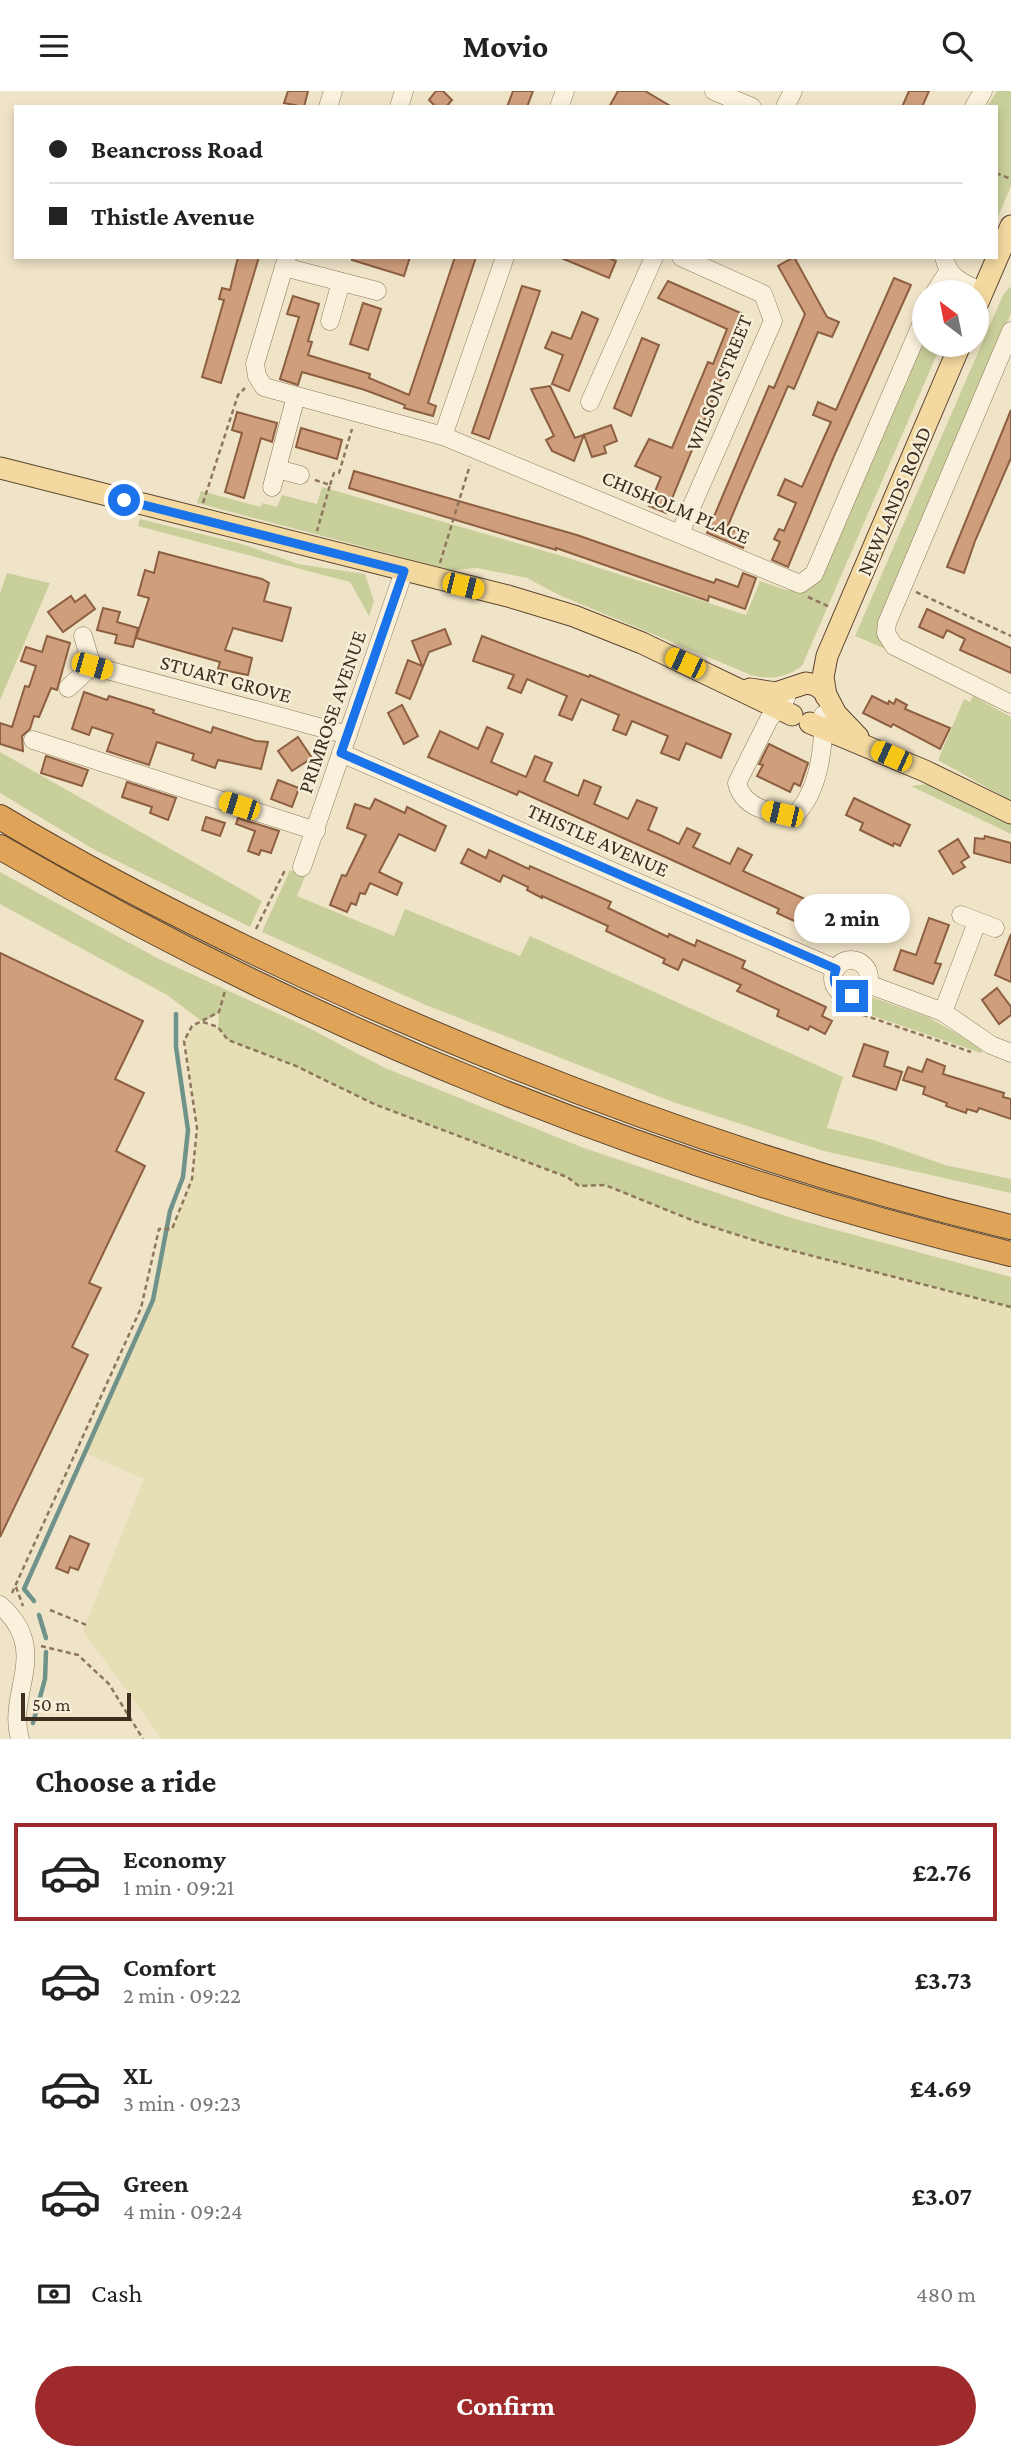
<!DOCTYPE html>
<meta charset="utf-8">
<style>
body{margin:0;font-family:"Crimson Pro",serif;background:#f6f6f6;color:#222;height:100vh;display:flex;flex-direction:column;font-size:26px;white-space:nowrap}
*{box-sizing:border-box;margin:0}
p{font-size:23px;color:#767676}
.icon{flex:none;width:38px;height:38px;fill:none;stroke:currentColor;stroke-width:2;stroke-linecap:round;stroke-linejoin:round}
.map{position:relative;height:1648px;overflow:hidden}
.sheet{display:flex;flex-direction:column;background:#fff;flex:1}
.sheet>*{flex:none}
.guide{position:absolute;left:14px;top:14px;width:984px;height:154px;border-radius:0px;box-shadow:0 4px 10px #0003;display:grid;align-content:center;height:154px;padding:0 35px;background:#fff}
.needle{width:46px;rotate:328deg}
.fabs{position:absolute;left:912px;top:189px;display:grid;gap:14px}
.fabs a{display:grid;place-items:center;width:77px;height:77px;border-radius:50%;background:#fff;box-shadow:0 4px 10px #0003;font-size:35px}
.scale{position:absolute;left:21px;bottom:18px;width:110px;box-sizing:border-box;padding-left:7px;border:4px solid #3d2e20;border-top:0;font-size:19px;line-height:24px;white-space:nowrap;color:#3d2e20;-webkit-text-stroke:5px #f7eed8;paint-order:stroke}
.end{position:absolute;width:32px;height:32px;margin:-16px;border:9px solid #1a73e8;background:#fff;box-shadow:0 0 0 4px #fff}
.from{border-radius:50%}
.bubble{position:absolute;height:49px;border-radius:24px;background:#fff;box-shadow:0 4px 10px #0003;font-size:23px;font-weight:700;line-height:49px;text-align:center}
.car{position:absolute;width:21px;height:42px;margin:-21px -10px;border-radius:9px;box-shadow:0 0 5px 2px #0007;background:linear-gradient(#f5c518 24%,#345 0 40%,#f5c518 0 76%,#345 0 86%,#f5c518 0)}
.guide b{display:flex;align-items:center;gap:24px;height:66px;font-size:26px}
.guide b+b{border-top:2px solid #e0e0e0}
.guide i{width:18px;height:18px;background:#222}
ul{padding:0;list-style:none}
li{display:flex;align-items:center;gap:21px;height:98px;margin:0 14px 10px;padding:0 21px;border:4px solid transparent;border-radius:0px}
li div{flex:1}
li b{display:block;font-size:26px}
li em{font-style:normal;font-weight:700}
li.selected{border-color:#9e2a2b}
li>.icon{width:63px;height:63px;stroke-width:1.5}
h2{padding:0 35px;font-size:32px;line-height:84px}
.pay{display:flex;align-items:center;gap:18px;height:77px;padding:0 35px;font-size:26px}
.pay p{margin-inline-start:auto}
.button{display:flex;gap:14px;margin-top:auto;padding:14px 35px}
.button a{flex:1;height:80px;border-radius:42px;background:#9e2a2b;color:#fff;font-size:28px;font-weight:700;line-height:80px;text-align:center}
header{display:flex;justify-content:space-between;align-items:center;height:91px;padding:0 35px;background:#fff;font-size:32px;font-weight:700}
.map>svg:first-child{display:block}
.farmland{fill:#e6deb5}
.green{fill:#c9cf9b}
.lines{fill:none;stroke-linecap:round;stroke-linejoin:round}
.stream{stroke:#6f938a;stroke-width:4.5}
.building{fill:#cf9f7d;stroke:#8d5f41;stroke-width:2}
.minor-casing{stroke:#8d765c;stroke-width:19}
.major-casing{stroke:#5b4430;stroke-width:23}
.highway-casing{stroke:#5b4430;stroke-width:26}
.path{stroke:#8d765c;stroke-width:2.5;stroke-dasharray:5 3.5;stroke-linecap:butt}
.minor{stroke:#faf1dc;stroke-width:18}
.major{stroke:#f3d9a0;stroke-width:21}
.highway{stroke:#e0a458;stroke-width:24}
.route{stroke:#1a73e8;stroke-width:9}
.labels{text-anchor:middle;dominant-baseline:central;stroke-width:5;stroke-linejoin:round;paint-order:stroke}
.street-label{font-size:21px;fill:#3d2e20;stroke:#f7eed8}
</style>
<header><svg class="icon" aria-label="menu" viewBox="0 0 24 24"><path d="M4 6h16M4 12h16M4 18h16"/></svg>Movio<svg class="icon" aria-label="search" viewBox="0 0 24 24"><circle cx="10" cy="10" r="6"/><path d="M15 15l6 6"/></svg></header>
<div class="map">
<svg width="1011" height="1648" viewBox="0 0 1011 1648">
<rect width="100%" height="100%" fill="#f0e4c8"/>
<polygon class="farmland" points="203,931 218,936 228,949 296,975 374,1013 567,1086 579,1095 605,1094 694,1130 766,1153 1011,1216 1011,1648 162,1648 83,1540 144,1388 85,1362 153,1209 167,1138 172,1138 192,1088 197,1037 184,950 192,935"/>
<g class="green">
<polygon points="997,0 1011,0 1011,95 996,131 996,16 987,16"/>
<polygon points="1011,195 1011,222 881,531 888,559 855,545 1003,204"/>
<path d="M924,245V254H941L802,575C785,587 771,589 751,584L559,504L527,487L477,477L451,479L197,412L201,400L261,416L262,412L277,416L282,404L317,413L322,396L562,465L746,524L760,490L786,499L805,498Z"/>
<polygon points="140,428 242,453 298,473 365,483 374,510 369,525 350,491 138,435"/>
<polygon points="7,482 50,492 0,609 0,502"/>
<polygon points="973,605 1011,626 1011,710 938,669 964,608 970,611"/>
<polygon points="0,661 262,810 250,836 93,758 0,702"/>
<polygon points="928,693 1011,733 1011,743 911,695"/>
<polygon points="290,779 305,785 297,805 394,845 405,818 520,865 530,845 843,986 827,1037 874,1049 945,1074 1011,1088 1011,1102 824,1060 673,1011 426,914 262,841"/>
<polygon points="0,781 159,868 305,935 385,977 584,1057 795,1128 1011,1186 1011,1216 766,1153 694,1130 605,1094 579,1095 567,1086 374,1013 296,975 228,949 218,936 219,922 203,931 167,904 0,813"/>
<polygon points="866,904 928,926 984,958 981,962 850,917"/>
</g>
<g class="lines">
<g class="stream">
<polyline points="34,1510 24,1498 153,1209 170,1120 183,1086 188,1039 176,956 176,923"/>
<polyline points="39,1524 46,1547"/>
<polyline points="33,1632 45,1588 46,1561"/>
</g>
</g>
<g class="building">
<polygon points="288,0 308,0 304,16 284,12"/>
<polygon points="436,0 443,0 452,9 446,16 436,16 429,9"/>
<polygon points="513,0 533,0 527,16 507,16"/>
<polygon points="618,0 645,0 672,16 609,16"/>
<polygon points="909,0 929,0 922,16 902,16"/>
<polygon points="238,166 259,166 221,292 202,286 224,209 219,208 222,197 230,199"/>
<polygon points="352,166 410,166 404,185 352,169"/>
<polygon points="455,166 476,166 428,312 436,315 433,325 404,317 405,314 365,299 302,281 298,294 280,288 299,226 287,223 293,205 319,213 308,250 312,251 308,264 370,283 369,287 409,304"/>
<polygon points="559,166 607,166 616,170 609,187"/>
<polygon points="794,166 827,226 839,231 832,246 818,241 794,298 788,295 742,401 727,437 748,445 743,457 707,442 769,295 774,297 805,223 778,175"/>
<polygon points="894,187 911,194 834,365 788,476 772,469 780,451 774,448 779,438 784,440 796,412 778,404 785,388 802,396 831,331 813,324 818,311 836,319"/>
<polygon points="668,190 743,223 725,279 666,422 649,415 661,386 635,375 649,348 672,357 708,271 713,273 727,238 658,207"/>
<polygon points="522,195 540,200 489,348 472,342"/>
<polygon points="363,212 381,218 368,259 350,253"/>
<polygon points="582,221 598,228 569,300 552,293 563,264 545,257 552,241 571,248"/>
<polygon points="642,247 659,254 631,325 614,317"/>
<polygon points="550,295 575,347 611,334 617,350 604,355 606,362 592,366 584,344 574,370 552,360 546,349 554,345 531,298"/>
<polygon points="1011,319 1011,367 975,450 964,482 947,476"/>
<polygon points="237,321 277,332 272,351 261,347 244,407 225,401 242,342 232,339"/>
<polygon points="301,337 342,349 337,368 296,356"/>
<polygon points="354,380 577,444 714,492 716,488 738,496 743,482 756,487 745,518 709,505 708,510 556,457 556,459 349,397"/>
<polygon points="159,461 262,488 269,492 264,510 291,517 282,550 233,537 225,559 252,567 248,584 218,578 220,571 136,547 149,507 138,504 145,479 154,482"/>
<polygon points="85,504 95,518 63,541 48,521 71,505 75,511"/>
<polygon points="103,517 120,521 117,531 138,537 133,556 115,552 117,544 97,539"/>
<polygon points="927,518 1011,557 1011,582 960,559 965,548 947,539 943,547 919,536"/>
<polygon points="445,538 451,553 429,561 410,608 396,602 408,569 422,575 412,550"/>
<polygon points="47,545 70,552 57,599 51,597 39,626 34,625 30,638 22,645 23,660 0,653 0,632 12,636 25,595 29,596 36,575 21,570 26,556 42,561"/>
<polygon points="482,545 589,586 590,584 731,643 721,667 686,652 679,669 661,662 668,645 632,630 626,644 613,639 619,624 581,608 572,629 559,624 567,605 527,588 521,602 508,597 514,584 473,570"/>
<polygon points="84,601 107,609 109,605 135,613 154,619 153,622 211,642 213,636 256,650 268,651 261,678 218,669 215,677 192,669 194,663 157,651 149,674 107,660 113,643 92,636 89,644 72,638"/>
<polygon points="872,605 888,613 889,610 894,613 896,608 907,614 905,618 950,637 940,658 893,633 891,636 863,622"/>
<polygon points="402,614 418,645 404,653 388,622"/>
<polygon points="487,636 503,643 491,671 526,686 535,665 552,672 544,690 578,705 584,689 601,696 594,713 628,728 637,709 657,717 648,739 660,744 679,753 687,737 700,743 693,756 730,773 738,757 752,764 743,780 816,813 805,835 777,822 779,818 672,769 519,700 517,704 428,666 440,640 478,658"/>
<polygon points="298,646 312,667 292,680 278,660"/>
<polygon points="769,653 808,672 800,695 794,692 790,701 757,685 763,674 759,673"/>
<polygon points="46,665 88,679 82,695 41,682"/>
<polygon points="278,689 299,697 292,716 271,708"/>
<polygon points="127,691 176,707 168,729 150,722 152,716 122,706"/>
<polygon points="854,707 910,734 900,755 894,752 893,755 860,739 863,732 846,724"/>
<polygon points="375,708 405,722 407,716 446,735 435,760 399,743 379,781 402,792 397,804 370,792 365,803 360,802 356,814 351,812 347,821 330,814 342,784 346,785 366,744 347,737 355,713 370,718"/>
<polygon points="206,726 225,732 220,745 202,739"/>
<polygon points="238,727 279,740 271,762 261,759 259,764 248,760 255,740 236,733"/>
<polygon points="985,745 1011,752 1011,772 974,762 975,747 984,748"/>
<polygon points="958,748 969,766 961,771 965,776 953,783 939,760"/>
<polygon points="468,758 486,767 489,759 529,778 530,775 611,811 608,817 668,846 669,843 695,855 697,849 745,870 742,877 826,916 822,925 832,930 825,943 810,935 808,939 777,925 779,919 737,900 741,894 683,868 678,879 663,872 665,868 606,840 608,835 542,805 542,807 527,799 528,796 503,784 500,791 461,772"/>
<polygon points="846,824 848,841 825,845 823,827"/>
<polygon points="929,827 949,834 935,872 941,873 933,893 894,879 901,859 916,864"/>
<polygon points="1011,843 1011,891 995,884"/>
<polygon points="0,862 143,930 115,988 144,1002 116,1060 145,1075 89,1192 101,1197 72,1256 88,1264 0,1446"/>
<polygon points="997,897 1011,916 1011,924 999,933 982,909"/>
<polygon points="864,953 888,961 884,975 902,981 896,999 853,985"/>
<polygon points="927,968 945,975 943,983 1004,1002 1003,1006 1011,1008 1011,1028 979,1017 977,1021 967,1018 966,1022 946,1015 947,1012 923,1003 925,996 903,989 908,976 922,981"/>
<polygon points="70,1445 89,1453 78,1479 70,1476 68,1482 56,1477"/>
</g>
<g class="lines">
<g class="minor-casing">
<g id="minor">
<polyline points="714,0 752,16"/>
<polyline points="328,16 333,0"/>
<polyline points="399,16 404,0"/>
<polyline points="559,16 565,0"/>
<polyline points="785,16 793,0"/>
<polyline points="974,16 983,0"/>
<polyline points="287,166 255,273 257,285 264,296 443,345 800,493 814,483 924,227"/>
<path d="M944,166C949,188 963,192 983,201"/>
<polyline points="284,176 377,200"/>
<polyline points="935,201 948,181"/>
<polyline points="330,230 341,191"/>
<polyline points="1011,240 887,532 886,542 894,555 1011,613"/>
<polyline points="590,311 654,166"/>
<polyline points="443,345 505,166"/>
<polyline points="277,378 300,384"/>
<polyline points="272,396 296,305"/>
<polyline points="680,442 773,230 763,203 681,166"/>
<polyline points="92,575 348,644"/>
<polyline points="68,597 92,575 83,545"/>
<path d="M786,607L769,628L737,692C743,718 772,723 795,724C819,700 824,657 823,624"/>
<polyline points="33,649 316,740"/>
<polyline points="341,662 836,878"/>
<polyline points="302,776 404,480"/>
<polyline points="961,824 995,837"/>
<circle cx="851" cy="887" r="18"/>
<polyline points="868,893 943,921 991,954 1011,962"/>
<polyline points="943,921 977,831"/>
<path d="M0,1514C52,1560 6,1601 20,1648"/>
</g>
</g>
<g class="major-casing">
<g id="major">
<polyline points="976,216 1011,135"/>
<polyline points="0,377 508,505 574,525 642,552 792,624"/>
<polyline points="750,598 776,602 806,592 816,594 824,600 836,623 858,646"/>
<polyline points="826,605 823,586 827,565 960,254"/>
<polyline points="810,632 925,680 1011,722"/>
</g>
</g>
<g class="highway-casing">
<g id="highway">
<path d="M0,726C115,795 235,854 357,909C568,1003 786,1082 1011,1136"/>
<path d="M0,756C314,939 658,1078 1011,1163"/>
</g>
</g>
<g class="path">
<polyline points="996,82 1011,88"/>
<polyline points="315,389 330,394 317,440"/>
<polyline points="330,394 334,382 339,382 352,338"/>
<polyline points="203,412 238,304 245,297"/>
<polyline points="440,472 470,374"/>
<polyline points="916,501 1011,545"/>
<polyline points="808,506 830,516"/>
<polyline points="256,838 285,779"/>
<polyline points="845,904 843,917 971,961"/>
<polyline points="203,931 218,936 228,949 296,975 374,1013 567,1086 579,1095 605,1094 694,1130 766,1153 1011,1216"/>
<polyline points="16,1496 23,1515"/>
<polyline points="12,1502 141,1217 159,1138 172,1138 192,1088 197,1037 184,950 192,935 219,921 225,900"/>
<polyline points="50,1519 89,1535"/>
<polyline points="41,1555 78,1564 109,1593 143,1648"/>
</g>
<use href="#minor" class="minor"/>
<use href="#major" class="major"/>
<use href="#highway" class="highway"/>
</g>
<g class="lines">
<path class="route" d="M124,409L404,480L341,662L836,878C831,892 837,903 852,905"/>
</g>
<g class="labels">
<g class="street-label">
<text transform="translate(719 292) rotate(-68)">WILSON STREET</text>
<text transform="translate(894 410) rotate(-67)">NEWLANDS ROAD</text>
<text transform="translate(676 416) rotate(23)">CHISHOLM PLACE</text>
<text transform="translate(226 588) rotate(15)">STUART GROVE</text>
<text transform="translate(332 621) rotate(-71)">PRIMROSE AVENUE</text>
<text transform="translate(598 749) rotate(24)">THISTLE AVENUE</text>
</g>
</g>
</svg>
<div class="fabs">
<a><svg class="needle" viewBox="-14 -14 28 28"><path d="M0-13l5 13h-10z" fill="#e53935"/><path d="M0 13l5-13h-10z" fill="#767676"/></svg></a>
</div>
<div class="scale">50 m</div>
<i class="end from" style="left:124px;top:409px"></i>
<i class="end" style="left:852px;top:905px"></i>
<div class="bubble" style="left:794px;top:803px;width:116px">2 min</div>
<i class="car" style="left:463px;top:495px;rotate:104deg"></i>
<i class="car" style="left:685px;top:572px;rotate:295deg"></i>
<i class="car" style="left:92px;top:575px;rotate:106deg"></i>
<i class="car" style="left:891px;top:665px;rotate:294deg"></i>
<i class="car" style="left:239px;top:715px;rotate:288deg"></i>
<i class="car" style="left:782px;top:723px;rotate:283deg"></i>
<div class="guide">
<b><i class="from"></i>Beancross Road</b>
<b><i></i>Thistle Avenue</b>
</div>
</div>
<section class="sheet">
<h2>Choose a ride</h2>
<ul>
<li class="selected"><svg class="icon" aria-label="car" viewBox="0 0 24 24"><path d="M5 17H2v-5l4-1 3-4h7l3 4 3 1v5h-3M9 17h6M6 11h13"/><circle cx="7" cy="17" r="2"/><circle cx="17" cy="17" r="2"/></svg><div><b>Economy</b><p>1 min · 09:21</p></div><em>£2.76</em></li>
<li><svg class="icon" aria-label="car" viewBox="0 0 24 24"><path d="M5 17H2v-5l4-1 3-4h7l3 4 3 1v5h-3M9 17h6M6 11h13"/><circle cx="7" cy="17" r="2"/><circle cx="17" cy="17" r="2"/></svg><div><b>Comfort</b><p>2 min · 09:22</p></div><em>£3.73</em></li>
<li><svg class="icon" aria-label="car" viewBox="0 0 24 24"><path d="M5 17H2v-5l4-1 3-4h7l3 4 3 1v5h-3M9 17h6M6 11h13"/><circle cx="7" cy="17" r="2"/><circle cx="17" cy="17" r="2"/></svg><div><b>XL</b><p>3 min · 09:23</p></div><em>£4.69</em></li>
<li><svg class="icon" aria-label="car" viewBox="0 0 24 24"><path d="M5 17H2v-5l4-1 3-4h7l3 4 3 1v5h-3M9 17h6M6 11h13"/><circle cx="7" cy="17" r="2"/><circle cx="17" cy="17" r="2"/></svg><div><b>Green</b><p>4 min · 09:24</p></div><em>£3.07</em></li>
</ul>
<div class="pay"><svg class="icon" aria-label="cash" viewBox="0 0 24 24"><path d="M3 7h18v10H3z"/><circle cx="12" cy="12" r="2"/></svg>Cash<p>480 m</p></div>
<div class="button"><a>Confirm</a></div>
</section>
